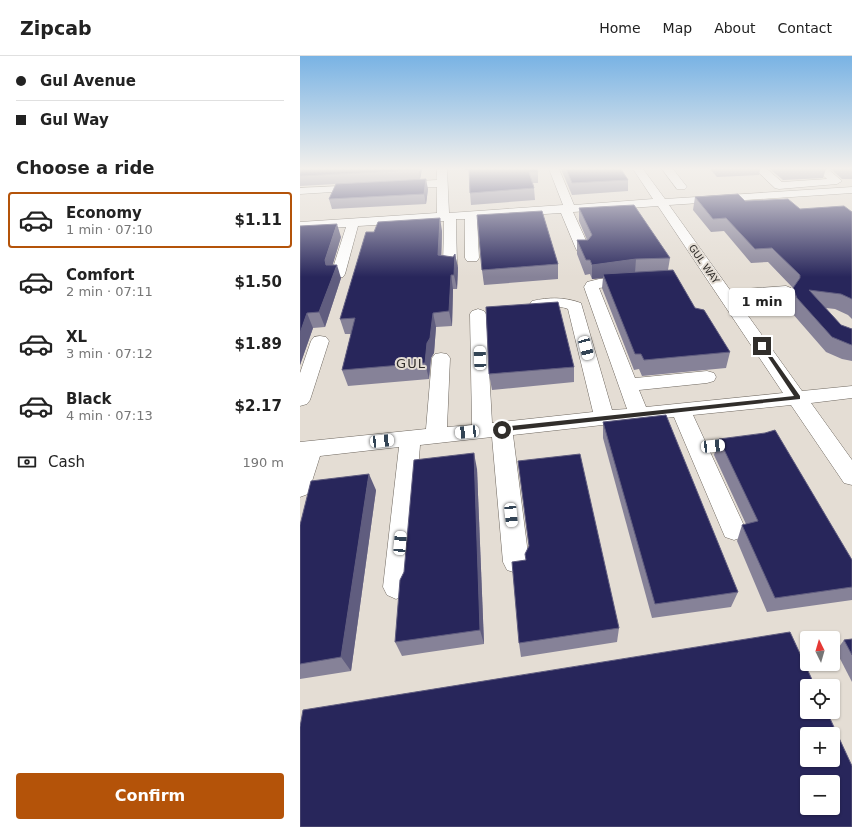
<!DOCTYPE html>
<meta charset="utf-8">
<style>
body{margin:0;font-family:"DejaVu Sans",sans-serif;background:#f6f6f6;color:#222;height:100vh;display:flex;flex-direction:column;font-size:15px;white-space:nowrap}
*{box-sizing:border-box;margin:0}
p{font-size:13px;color:#767676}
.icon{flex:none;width:22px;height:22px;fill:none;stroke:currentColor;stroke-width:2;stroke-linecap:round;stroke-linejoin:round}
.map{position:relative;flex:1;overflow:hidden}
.drawer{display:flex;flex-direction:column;background:#fff;width:300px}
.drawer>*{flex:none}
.top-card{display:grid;align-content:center;height:88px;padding:0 16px;background:#fff}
.needle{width:26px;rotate:355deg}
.controls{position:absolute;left:500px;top:575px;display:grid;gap:8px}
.controls a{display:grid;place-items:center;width:40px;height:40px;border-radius:4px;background:#fff;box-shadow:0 1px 3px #0004;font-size:20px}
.end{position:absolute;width:18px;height:18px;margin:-9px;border:5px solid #312e2b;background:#fff;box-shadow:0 0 0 2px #fff}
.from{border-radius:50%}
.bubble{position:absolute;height:28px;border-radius:4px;background:#fff;box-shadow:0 1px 3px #0004;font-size:13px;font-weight:600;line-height:28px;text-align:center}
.car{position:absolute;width:12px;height:24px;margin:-12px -6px;border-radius:5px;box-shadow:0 0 3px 1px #0007;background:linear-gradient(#fff 24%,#345 0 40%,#fff 0 76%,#345 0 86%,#fff 0)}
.top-card b{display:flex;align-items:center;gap:14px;height:38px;font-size:15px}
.top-card b+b{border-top:1px solid #e0e0e0}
.top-card i{width:10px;height:10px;background:#222}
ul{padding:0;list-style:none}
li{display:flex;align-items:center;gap:12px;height:56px;margin:0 8px 6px;padding:0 8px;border:2px solid transparent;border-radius:4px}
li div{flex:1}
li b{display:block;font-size:15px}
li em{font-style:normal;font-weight:600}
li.current{border-color:#b45309}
li>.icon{width:36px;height:36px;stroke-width:1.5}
h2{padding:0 16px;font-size:18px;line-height:48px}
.pay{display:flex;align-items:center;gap:10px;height:44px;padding:0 16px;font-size:15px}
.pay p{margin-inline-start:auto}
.cta{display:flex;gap:8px;margin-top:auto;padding:8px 16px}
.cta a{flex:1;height:46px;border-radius:4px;background:#b45309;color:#fff;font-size:16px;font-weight:600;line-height:46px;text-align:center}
header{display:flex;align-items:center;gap:24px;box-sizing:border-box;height:56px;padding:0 20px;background:#fff;border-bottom:1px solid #e0e0e0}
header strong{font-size:19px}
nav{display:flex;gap:22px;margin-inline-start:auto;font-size:14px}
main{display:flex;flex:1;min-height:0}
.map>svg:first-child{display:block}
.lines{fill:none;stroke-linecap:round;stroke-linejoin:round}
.minor-casing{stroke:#6f6860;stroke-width:1}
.minor{fill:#fff;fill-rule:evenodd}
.wall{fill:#868298}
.shaded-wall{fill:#605d7f}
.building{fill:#28265b;stroke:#605d7f;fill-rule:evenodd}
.route{fill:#312e2b}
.labels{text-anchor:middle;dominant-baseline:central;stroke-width:4;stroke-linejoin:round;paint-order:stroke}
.far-street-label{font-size:10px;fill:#312e2b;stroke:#e4ddd4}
.neighbourhood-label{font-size:13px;letter-spacing:1px;fill:#312e2b;stroke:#e4ddd4}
</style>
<header>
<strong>Zipcab</strong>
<nav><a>Home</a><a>Map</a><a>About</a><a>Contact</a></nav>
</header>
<main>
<section class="drawer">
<div class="top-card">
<b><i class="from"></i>Gul Avenue</b>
<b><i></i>Gul Way</b>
</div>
<h2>Choose a ride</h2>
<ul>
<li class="current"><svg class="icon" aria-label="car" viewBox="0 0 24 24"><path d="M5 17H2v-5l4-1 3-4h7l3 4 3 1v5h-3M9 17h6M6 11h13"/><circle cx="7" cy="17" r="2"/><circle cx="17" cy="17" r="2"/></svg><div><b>Economy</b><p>1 min · 07:10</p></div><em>$1.11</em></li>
<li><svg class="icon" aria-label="car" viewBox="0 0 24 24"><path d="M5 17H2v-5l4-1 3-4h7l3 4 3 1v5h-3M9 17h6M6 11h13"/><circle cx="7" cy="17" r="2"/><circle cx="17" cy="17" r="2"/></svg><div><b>Comfort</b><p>2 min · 07:11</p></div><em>$1.50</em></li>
<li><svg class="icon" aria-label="car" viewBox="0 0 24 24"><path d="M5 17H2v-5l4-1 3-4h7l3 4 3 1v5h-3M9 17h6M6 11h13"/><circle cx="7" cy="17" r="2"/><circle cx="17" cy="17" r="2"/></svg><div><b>XL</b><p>3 min · 07:12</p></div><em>$1.89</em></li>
<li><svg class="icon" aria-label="car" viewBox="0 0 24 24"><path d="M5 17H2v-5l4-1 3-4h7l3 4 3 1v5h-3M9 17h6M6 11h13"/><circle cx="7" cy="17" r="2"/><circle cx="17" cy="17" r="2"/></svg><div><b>Black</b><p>4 min · 07:13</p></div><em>$2.17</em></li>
</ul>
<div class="pay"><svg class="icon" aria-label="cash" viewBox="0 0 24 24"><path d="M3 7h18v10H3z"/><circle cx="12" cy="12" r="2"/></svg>Cash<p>190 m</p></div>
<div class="cta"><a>Confirm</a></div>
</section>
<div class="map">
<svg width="552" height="771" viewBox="0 0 552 771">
<rect width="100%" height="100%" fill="#e4ddd4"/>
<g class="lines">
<g class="minor-casing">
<g id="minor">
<path d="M137,113H147L149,157L263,149L249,113H259L274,149L353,143L333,113H343L365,143L552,131V137L369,149L430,234L486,230L491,232L494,235L491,238L486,240L436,243L502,335L552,330V342L511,347L552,404V429L544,427L491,349L393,359L446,474L443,481L434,484L425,481L422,474L374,361L213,379L229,506L225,514L216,517L207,514L203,506L192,381L120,389L109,531L105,539L96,543L87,539L83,531L99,391L20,400L8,438L0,441V386L126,373L132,302L135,298L141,297L147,298L150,302L147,371L172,369L170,258L172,255L178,253L184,255L186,258L192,367L293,356L268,253C257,248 244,254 232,251L230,248L232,245C249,241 265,241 281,247L312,354L327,353L284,231L287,226L299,223L331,220L336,221L338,224L336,227L331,228L299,232L335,322L407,315L414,317L416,321L414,325L407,327L339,334L346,351L483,337L358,150L273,156L290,193L288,196H278L276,193L261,157L177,162L179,202L177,205H167L165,202V163H156L157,210L155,213H145L143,210L144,165L58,170L45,218L43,221H33L31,218L46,171L0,174V166L137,157V131L98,132L93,129L98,126L137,124Z"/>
<polygon points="362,113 373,113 387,131 385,133 377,133"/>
<polygon points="455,113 467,113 482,126 527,123 516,113 528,113 542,125 537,128 479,133 475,132"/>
<polygon points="61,129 65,130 67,132 65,134 0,138 0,132"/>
<polygon points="20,280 26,281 29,285 10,344 7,348 0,350 0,317 11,285 14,281"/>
</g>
</g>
<use href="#minor" class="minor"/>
</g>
<g class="wall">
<polygon points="0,113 122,113 120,123 128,133 126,148 32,153 29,143 36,128 0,130 0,131"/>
<polygon points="165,113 237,113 238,116 238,127 233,127 234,132 235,144 171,149 170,137 169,114 165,114"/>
<polygon points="261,113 321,113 328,124 328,135 272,139"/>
<polygon points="410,113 460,113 459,119 417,121"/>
<polygon points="470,113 526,113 523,122 483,124"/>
<polygon points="531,113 552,113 552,123 542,123"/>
<polygon points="395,141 445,145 500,153 552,156 552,263 548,259 535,253 526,252 541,269 552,273 552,305 542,303 526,296 492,257 488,246 493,232 468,206 451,207 424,175 411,176 393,154"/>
<polygon points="279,152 370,202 368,214 395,252 430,296 426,312 342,320 339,313 334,314 302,232 303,222 292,223 290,218 285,219 277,198 277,184 287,184 279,165"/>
<polygon points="0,170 41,181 32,209 41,222 25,271 13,272 0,309"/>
<polygon points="142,175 141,199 153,201 155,198 158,212 157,233 153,233 152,270 136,271 134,297 131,302 129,323 48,330 42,314 51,278 45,278 40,263"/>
<polygon points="258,208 258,223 184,229 182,214"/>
<polygon points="274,311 274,326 192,334 189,318"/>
<polygon points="303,366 438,536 431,551 352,562 303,382"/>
<polygon points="419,383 552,504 552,544 467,556 437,485 442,469 446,468 414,399"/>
<polygon points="177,413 184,588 102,600 95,586"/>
<polygon points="76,434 51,615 0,623 0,469"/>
<polygon points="229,491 319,572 317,586 221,601 219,587 226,504"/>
<polygon points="552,583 552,626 536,595 544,584"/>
</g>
<g class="shaded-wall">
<polygon points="119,113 122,113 120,123 119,114"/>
<polygon points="126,123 128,133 126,148 124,138"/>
<polygon points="140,162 142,175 141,213 138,199"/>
<polygon points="37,168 41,181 30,218 26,209 25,204"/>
<polygon points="155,198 158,212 157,233 154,219"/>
<polygon points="336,203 335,217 303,218 303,222 292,223 292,209"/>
<polygon points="37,209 41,222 25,271 19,256"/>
<polygon points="151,219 153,233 152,270 149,255"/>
<polygon points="7,257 13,272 0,309 0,277"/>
<polygon points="133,257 136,271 134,297 131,302 129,323 125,307 127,287"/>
<polygon points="174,397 177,413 184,588 180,574"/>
<polygon points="69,418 76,434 51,615 41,601"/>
</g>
<g class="building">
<polygon points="0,113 119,113 119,114 0,120"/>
<polygon points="169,113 237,113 238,116 229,116 234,132 170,137"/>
<polygon points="266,113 321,113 328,124 272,127"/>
<polygon points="126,123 124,138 29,143 36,128"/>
<polygon points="438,138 445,145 488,143 500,153 544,150 552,156 552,243 541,238 509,234 541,269 552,273 552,289 549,288 532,281 497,242 493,232 500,222 500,219 472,192 455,193 426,162 413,163 395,141"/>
<polygon points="334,149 370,202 336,203 292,209 290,204 286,204 277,184 288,184 292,179 279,152"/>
<polygon points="242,155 258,208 182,214 177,159"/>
<polygon points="140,162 138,199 153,201 155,198 154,219 151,219 149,255 133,257 130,282 127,287 125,307 42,314 55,262 40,263 66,176 74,176 78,166"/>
<polygon points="37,168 25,204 26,209 37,209 19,256 7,257 0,277 0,170"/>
<polygon points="373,214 395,252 404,254 430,296 344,304 341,298 335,298 303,218"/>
<polygon points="258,246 274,311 189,318 186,251"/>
<polygon points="366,359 438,536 355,548 303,366"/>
<polygon points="475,374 552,504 552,531 475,542 442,469 458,465 419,383 465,377"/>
<polygon points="174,397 180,574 95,586 100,524 104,516 114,404"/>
<polygon points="280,398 319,572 219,587 212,506 226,504 225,498 229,490 218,405"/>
<polygon points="69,418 41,601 0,608 0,469 11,425"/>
<path d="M490,576L515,630H507V656H527L552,710V771H0V671L3,654ZM507,678H533V704H507ZM507,726H533V752H507Z"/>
<polygon points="552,583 552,599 544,584"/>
</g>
<linearGradient id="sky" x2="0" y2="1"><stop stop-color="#79b3e4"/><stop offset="0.51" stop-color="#f3f0ec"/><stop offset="1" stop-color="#f3f0ec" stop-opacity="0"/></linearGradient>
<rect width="552" height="221" fill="url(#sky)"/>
<polygon class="route" points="460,289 464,289 500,340 500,343 205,375 202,377 199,374 202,371 494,340"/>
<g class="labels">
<g class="far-street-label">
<text transform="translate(404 208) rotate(55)">GUL WAY</text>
</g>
<g class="neighbourhood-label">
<text x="111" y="307">GUL</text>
</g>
</g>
</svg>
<div class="controls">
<a><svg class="needle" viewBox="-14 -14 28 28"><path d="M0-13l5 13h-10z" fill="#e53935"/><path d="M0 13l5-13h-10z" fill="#767676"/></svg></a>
<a><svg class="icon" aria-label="locate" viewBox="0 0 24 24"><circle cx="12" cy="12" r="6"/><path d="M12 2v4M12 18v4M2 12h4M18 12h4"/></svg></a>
<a>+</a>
<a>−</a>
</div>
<i class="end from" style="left:202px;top:374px"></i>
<i class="end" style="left:462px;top:290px"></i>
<div class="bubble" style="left:429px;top:232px;width:66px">1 min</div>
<i class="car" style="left:286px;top:292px;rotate:165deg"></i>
<i class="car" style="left:180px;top:302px;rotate:358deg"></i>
<i class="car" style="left:167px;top:376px;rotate:264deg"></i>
<i class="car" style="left:82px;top:385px;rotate:84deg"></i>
<i class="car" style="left:413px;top:390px;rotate:84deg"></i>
<i class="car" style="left:211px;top:459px;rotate:174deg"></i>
<i class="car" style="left:100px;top:487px;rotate:5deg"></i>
</div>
</main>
